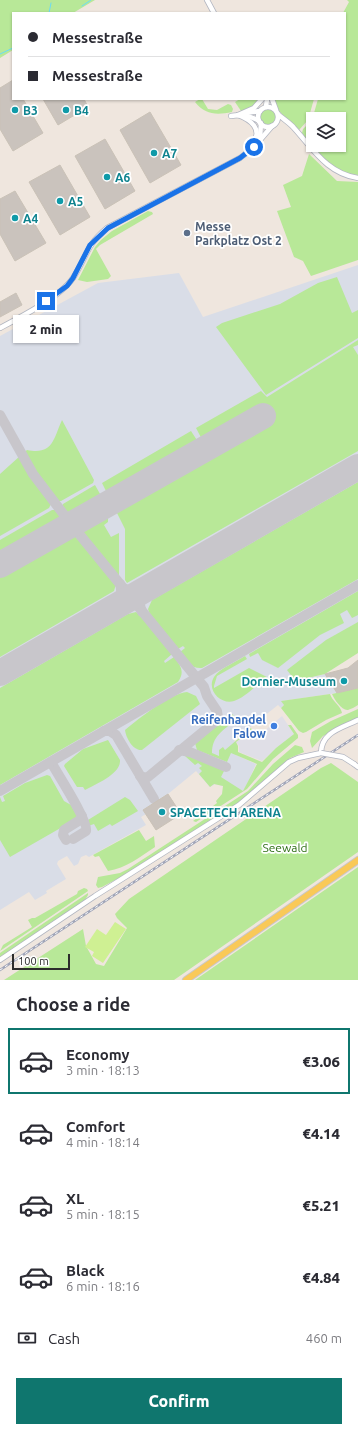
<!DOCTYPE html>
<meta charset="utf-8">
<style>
body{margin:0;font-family:Ubuntu,sans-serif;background:#f2f2f3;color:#2b2b33;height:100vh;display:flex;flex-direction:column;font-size:15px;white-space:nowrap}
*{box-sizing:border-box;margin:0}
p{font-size:13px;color:#7c7c81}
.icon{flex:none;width:22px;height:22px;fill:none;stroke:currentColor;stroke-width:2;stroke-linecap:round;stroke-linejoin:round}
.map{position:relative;height:980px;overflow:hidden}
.drawer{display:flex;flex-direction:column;background:#fff;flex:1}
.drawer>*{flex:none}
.guide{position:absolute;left:12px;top:12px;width:334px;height:88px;border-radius:0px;box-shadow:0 1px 3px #0004;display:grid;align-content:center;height:88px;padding:0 16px;background:#fff}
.controls{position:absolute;left:306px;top:112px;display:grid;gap:8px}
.controls a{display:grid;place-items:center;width:40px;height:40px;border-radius:0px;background:#fff;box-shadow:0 1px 3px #0004;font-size:20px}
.scale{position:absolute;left:12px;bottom:10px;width:58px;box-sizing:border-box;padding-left:4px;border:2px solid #2c2c2c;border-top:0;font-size:11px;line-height:14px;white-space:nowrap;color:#2c2c2c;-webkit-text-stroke:3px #fff;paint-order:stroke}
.end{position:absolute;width:18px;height:18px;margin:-9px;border:5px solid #1a73e8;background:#fff;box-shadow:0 0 0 2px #fff}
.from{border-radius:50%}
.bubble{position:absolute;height:28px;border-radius:0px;background:#fff;box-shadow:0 1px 3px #0004;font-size:13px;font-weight:800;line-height:28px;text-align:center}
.guide b{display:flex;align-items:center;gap:14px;height:38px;font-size:15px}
.guide b+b{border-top:1px solid #e1e1e2}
.guide i{width:10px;height:10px;background:#2b2b33}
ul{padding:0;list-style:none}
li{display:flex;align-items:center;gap:12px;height:66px;margin:0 8px 6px;padding:0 8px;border:2px solid transparent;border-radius:0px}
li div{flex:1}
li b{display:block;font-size:15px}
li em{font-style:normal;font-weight:800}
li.selected{border-color:#0f766e}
li>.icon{width:36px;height:36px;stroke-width:1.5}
h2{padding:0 16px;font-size:18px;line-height:48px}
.pay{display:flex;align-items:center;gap:10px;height:44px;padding:0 16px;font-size:15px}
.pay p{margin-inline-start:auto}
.action{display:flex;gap:8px;margin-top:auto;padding:8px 16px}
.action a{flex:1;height:46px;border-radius:0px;background:#0f766e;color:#fff;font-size:16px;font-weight:800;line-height:46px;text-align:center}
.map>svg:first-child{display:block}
.industrial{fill:#e0dfe7}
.airport{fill:#d9dde7}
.green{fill:#b8e898;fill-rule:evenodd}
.pitch{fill:#cff093}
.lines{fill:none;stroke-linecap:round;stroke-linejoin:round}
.stream{stroke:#6bdbf6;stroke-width:1}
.taxiway{stroke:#c8c6cb;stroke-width:10}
.runway{stroke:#c8c6cb;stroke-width:26}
.building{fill:#cac3bd;stroke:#cac2b7}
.minor-casing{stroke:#b2b6c1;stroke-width:6}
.major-casing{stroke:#c8c8c8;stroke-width:8}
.minor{stroke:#fff;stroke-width:4.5}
.major{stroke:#f9c958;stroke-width:6}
.rail-casing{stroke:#a0a5b8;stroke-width:2.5}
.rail{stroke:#fff;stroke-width:1;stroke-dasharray:3;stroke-linecap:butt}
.minor-bridge-casing{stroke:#b2b6c1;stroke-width:6;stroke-linecap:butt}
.minor-bridge{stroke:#fff;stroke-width:4.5}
.route{stroke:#1a73e8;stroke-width:5}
.culture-dot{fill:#0f9aa8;stroke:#fff;stroke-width:1.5}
.service-dot{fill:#5c6f8a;stroke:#fff;stroke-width:1.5}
.shop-dot{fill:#3f7fe0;stroke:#fff;stroke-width:1.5}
.labels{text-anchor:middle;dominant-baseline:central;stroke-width:3.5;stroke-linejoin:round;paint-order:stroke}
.culture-label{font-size:12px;font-weight:bold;fill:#0d838f;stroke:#fff;text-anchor:start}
.service-label{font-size:12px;font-weight:bold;fill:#4e5e75;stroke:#fff;text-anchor:start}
.shop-label{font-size:12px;font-weight:bold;fill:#366cbe;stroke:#fff;text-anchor:end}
.park-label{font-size:12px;fill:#2f6f16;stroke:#fff}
</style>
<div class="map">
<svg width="358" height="980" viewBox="0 0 358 980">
<rect width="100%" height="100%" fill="#efe6de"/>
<polygon class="industrial" points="282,716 294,734 262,761 239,752 239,746 236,742 253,731 257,737"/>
<polygon class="airport" points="358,265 358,637 304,679 325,674 337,693 282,701 284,705 281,708 278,705 234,740 238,748 236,755 256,764 244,791 215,784 210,787 196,771 168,794 143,810 146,814 141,817 146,825 89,857 86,855 81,857 78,864 74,866 67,856 58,861 57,864 66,879 46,891 47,893 35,900 29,892 0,910 0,336 98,283 179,273 203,317"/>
<g class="green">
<polygon points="0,0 95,0 73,13 13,13 13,50 0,58"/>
<path d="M347,0H358V175C334,174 315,151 302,133L303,129L312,120L318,99H345V13H343L349,2ZM313,119H339V145H313Z"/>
<path d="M200,99H202L208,109L217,110L228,104L231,105L233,109L232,112C217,115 205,115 195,102Z"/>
<polygon points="240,99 260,99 252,107 241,111 235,102"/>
<path d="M274,99H314L308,120L299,130C289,121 277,113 274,99Z"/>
<circle cx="268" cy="117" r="8"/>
<polygon points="309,154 337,181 358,182 358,260 311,276 303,261 294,257 277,211 291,207 283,185 302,176"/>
<polygon points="148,211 152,212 153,214 100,245 96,249 111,276 108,279 87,282 78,280 95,247 101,240 112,231"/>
<polygon points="337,277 352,313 358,310 358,338 266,395 216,327 222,323 280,304 318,283"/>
<polygon points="358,340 358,345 353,347 358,355 358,451 127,583 125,580 125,529 102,483 191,431 204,451 207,449 196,428 261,391 267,397"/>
<path d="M62,420L94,480L93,483L61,501H56L32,468L23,453L27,450C53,455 53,440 62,420Z"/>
<polygon points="20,456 51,504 49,508 0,536 0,474"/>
<path d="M358,482V579L202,668C191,669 186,660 180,652L185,648L183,646L178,649L150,615L148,609L152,600Z"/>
<polygon points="95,485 108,508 108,522 104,525 111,537 119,533 119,578 62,507 63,504"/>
<polygon points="52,510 57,510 116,584 114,591 0,657 0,540"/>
<polygon points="358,591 358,615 352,618 347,610 340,614 344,623 320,635 278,668 262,660 258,653 250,657 249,654"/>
<path d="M136,612L141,616L172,654L164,661L165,663L174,657C181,666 185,672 178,682L0,785V688L128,614Z"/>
<polygon points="358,622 358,653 325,674 299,680 294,679 287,670 326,640"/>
<path d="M245,656L247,659L217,676L214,686V688L249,668L267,677C258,684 244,698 234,701C221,705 206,690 214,677C220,668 236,662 245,656Z"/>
<path d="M358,688V705C355,707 351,709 348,710C342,711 334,699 332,694Z"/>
<path d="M187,692L196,696L200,704L142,750C133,751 126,738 125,730C138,719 171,693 187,692Z"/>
<path d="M330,694C332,701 341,706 342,713L326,720L306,732L303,733L299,731L281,708L284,705L281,701Z"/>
<polygon points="358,709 358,718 323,736 312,748 310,741 312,732 331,721"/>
<path d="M232,714L236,718L235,720C223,731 212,736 212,753L219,756V750L223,747L225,750L251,728L252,730L236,742L238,746V752L262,762L276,748L294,734L288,725H291L298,735V738L273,759L247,789L196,822L193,821L217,803L216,801L222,794L223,786L214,784L210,787L199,774L202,771L199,768L202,766L198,763L195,765L185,756L186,754L224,771L221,777L243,791L257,764L231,753L227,762L197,750L195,743Z"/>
<path d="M108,740L120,760C121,774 96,784 85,790L83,787H77L64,766L65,764L83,749Z"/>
<polygon points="295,745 302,747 304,752 290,758 254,791 236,804 132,871 102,887 98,888 96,885 98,877 120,873 128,869 248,791 273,764"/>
<polygon points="331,763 358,782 358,852 174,980 4,980 83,929 86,946 96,964 104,966 127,928 117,918 115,914 129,899 321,768"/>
<polygon points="47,775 50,776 64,801 71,805 78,818 10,857 0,840 0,797 2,802 5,801 3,796 25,783"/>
<polygon points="125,797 130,800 138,811 112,826 110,824 98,831 94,824 88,826 87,824 88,820"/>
<path d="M139,830L146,841L154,836L155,847C140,857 126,868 108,871L99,856L95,857L93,855Z"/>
<polygon points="358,867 358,980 195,980"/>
<polygon points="84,888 87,889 88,891 0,951 3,945 32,927 28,920 32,918 35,918 77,894 78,891"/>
<polygon points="88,893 88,895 85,900 0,958 0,953"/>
</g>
<polygon class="pitch" points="115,922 126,929 103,963 92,956 94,952 85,947 97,929 106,935"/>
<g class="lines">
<g class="stream">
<polyline points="82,6 91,0"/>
<polyline points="49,13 51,3"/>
<polyline points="0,54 13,48"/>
</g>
<g class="taxiway">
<polyline points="0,415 33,474 71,524 204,687 207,696 217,711 218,718 216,721 148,777 145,778 140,776"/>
<path d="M123,588C133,593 138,592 148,588C140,595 138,602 142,612"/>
<path d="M113,607C120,600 123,594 120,584"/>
<polyline points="104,731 110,731 116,735 154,799"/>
<polyline points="179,750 190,752 226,767"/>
<path d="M51,762C57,773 89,822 86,831L73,839"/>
<polyline points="0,791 358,585"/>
<polyline points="66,840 63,835 64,830 80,820 82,816"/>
</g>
<g class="runway">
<polyline points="0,565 263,416"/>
<polyline points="0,673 358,467"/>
</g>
</g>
<g class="building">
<polygon points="13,80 13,99 23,99 43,133 13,151 0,129 0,88"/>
<polygon points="43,99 84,99 88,107 58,125"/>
<polygon points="150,112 181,165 150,183 120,130"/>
<polygon points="105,139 135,191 105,209 75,156"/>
<polygon points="60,165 90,217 60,235 29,182"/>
<polygon points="15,191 46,243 15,261 0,234 0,199"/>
<polygon points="16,293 22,305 0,317 0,302"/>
<polygon points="358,660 358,688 337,693 325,674 348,668"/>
<polygon points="168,794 181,814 156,830 143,810"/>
</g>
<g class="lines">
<g class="minor-casing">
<g id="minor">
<polyline points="207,0 214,13"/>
<polyline points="272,99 276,110"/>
<polyline points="266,107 267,99"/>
<circle cx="268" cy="117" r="10"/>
<polyline points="246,113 260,111"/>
<path d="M278,114C283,119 290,123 294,128C313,149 328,174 358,178"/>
<path d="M238,115C251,120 263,129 253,144"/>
<polyline points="238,115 254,108 262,99"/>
<path d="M231,116C241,114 251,116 259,121"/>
<polyline points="260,138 261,123"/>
<path d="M0,328C21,317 60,297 73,278C87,257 85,246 107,228L240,158L254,147L272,126"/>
<polyline points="354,764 358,767"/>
<path d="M0,960L95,896L239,805L289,762L298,758L321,753C321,732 342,728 358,720"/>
</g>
</g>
<g class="major-casing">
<polyline id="major" points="186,980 358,860"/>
</g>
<use href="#minor" class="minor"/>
<use href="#major" class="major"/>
<g class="rail-casing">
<polyline id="rail" points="0,970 358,735"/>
</g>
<use href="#rail" class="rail"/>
<g class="minor-bridge-casing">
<polyline id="minor-bridge" points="321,753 343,757 354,764"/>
</g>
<use href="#minor-bridge" class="minor-bridge"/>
</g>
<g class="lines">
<polyline class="route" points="46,301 67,286 73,278 90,245 108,228 240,158 254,147"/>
</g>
<g class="culture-dot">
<circle cx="15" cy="110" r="4"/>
<circle cx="66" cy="110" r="4"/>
<circle cx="154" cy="153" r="4"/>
<circle cx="107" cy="177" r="4"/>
<circle cx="60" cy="201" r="4"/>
<circle cx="15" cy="218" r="4"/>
<circle cx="344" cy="681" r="4"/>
<circle cx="162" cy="812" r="4"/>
</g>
<circle class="service-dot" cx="187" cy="233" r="4"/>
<circle class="shop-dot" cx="274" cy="726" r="4"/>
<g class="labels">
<g class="culture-label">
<text x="23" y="110">B3</text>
<text x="74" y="110">B4</text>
<text x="162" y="153">A7</text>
<text x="115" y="177">A6</text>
<text x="68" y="201">A5</text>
<text x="23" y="218">A4</text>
<text x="336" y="681" text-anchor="end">Dornier-Museum</text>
<text x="170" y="812">SPACETECH ARENA</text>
</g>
<g class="service-label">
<text x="195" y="226">Messe<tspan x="195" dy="14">Parkplatz Ost 2</tspan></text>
</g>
<g class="shop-label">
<text x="266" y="719">Reifenhandel<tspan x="266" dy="14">Falow</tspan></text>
</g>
<g class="park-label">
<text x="285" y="847">Seewald</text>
</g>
</g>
</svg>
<div class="controls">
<a><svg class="icon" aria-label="layers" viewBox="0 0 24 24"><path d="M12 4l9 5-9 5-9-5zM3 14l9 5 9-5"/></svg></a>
</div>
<div class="scale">100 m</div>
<i class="end from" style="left:254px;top:147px"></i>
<i class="end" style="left:46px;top:301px"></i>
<div class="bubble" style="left:13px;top:315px;width:66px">2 min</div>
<div class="guide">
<b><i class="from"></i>Messestraße</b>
<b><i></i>Messestraße</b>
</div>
</div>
<section class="drawer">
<h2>Choose a ride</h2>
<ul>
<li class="selected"><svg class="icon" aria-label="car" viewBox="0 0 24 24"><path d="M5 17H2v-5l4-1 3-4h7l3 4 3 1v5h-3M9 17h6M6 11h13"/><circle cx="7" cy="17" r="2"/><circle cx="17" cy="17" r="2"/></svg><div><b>Economy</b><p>3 min · 18:13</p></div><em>€3.06</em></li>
<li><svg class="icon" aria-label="car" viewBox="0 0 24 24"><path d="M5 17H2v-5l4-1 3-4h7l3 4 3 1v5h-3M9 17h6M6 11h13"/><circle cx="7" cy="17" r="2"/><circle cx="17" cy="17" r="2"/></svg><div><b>Comfort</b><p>4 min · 18:14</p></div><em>€4.14</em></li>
<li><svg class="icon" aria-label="car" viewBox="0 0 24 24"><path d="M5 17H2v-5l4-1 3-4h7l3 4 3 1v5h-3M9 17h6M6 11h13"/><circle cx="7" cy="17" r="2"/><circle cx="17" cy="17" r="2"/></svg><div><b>XL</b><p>5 min · 18:15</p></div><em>€5.21</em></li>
<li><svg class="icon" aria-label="car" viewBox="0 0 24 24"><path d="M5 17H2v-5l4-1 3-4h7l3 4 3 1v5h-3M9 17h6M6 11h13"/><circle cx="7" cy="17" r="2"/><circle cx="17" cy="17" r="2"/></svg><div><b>Black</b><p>6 min · 18:16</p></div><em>€4.84</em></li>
</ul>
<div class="pay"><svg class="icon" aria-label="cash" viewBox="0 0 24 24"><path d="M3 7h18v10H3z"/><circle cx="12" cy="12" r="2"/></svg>Cash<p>460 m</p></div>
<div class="action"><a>Confirm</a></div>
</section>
